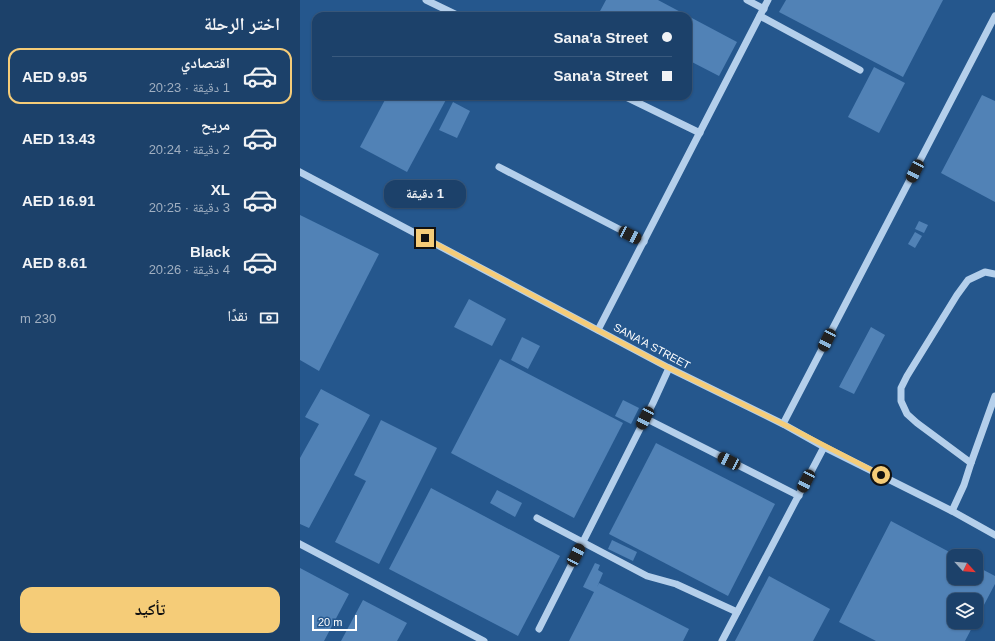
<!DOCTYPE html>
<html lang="ar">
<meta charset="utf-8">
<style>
body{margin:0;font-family:Helvetica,"Noto Naskh Arabic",sans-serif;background:#294c72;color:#f1f3f6;direction:rtl;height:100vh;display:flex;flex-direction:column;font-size:15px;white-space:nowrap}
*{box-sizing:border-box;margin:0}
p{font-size:13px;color:#a0afc1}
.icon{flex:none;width:22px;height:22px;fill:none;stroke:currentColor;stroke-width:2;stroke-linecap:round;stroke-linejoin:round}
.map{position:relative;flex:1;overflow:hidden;direction:ltr}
.drawer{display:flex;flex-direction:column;background:#1c416a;width:300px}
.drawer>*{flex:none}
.banner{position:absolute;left:12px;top:12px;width:380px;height:88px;border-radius:12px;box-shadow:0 1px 3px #0004,0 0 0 1px #3a5a7e;direction:rtl;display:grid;align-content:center;height:88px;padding:0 20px;background:#1c416a}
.needle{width:26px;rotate:116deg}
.controls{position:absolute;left:647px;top:549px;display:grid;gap:8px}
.controls a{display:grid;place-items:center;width:36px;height:36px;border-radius:8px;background:#1c416a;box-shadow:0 1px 3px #0004,0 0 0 1px #3a5a7e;font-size:20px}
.scale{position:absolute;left:12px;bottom:10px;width:45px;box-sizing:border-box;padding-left:4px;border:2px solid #fff;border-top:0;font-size:11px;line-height:14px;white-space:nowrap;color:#fff;-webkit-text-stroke:3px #25578d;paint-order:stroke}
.end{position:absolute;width:18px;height:18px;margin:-9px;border:5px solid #f5cc78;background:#111;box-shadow:0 0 0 2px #111}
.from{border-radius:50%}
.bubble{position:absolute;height:28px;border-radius:12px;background:#1c416a;box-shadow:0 1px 3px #0004,0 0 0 1px #3a5a7e;font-size:13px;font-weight:700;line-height:28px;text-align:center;direction:rtl}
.car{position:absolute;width:12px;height:24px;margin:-12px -6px;border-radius:5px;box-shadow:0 0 3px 1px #0007;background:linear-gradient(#222 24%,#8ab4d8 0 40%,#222 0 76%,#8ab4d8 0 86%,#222 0)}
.banner b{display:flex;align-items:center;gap:14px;height:38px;font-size:15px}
.banner b+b{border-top:1px solid #3a5a7e}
.banner i{width:10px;height:10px;background:#f1f3f6}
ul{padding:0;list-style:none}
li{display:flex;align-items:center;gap:12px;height:56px;margin:0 8px 6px;padding:0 12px;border:2px solid transparent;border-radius:12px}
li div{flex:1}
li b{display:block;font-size:15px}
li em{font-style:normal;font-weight:700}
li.current{border-color:#f5cc78}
li>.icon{width:36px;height:36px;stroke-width:1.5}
h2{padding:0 20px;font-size:18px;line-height:48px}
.pay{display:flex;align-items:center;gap:10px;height:44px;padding:0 20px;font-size:15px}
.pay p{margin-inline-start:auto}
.cta{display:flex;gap:8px;margin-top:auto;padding:8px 20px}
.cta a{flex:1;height:46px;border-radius:12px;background:#f5cc78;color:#111;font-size:16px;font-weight:700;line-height:46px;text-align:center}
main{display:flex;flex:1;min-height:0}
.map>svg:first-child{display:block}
.building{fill:#5182b6}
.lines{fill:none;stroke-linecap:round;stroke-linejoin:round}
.minor{stroke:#b4cfeb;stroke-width:7}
.route{stroke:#f5cc78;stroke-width:5}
.labels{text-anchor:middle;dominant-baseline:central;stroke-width:3.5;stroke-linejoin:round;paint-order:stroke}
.street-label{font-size:11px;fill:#fff;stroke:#25578d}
</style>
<main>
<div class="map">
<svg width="695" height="641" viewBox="0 0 695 641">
<rect width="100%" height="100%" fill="#25578d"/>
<g class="building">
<polygon points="306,0 358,0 437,42 419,76 388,60 388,16 304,16 299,13"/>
<polygon points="486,0 643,0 603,77 479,12"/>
<polygon points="574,67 605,83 579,133 548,117"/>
<polygon points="682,95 695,101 695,202 641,173"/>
<polygon points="87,96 148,96 107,172 60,147"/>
<polygon points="153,102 170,111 157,138 139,130"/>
<polygon points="0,215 79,254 19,371 0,360"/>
<polygon points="619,221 628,225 624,233 615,229"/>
<polygon points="615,232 622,236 615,248 608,244"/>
<polygon points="169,299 206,319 192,346 154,327"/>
<polygon points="571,327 585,335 554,394 539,387"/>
<polygon points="222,337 240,346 228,369 211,360"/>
<polygon points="200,359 323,423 274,518 151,453"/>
<polygon points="21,389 70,415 9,528 0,524 0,458 19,424 5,417"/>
<polygon points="323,400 339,408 331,424 315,416"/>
<polygon points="81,420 137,448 79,564 35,542 66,481 54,475"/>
<polygon points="356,443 475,504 428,596 309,534"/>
<polygon points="131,488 260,556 218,636 89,569"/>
<polygon points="197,490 222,503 215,517 190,503"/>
<polygon points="591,521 657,556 654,556 654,578 676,578 676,566 695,576 695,584 676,620 676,600 654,600 654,622 675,622 665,641 576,641 539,622"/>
<polygon points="312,540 337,552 333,561 308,549"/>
<polygon points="295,563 300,565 298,570 303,573 297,587 299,583 389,629 383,641 269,641 294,592 283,587"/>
<polygon points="0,568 49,594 24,641 0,641"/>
<polygon points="469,576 530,609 513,641 435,641"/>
<polygon points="63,600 107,623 97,641 41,641"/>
</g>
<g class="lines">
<g class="minor">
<polyline points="126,0 159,16"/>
<polyline points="447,0 464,9"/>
<polyline points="460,16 560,70"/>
<polyline points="324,96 400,133"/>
<polyline points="199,167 344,242"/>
<polyline points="0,172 369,368 483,424 524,447 652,511 695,535"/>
<polyline points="298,330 468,0"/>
<polyline points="345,418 499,496"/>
<polyline points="483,424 695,16"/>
<polyline points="671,463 617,423 607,414 601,401 601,388 607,376 657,295 668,280 685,272 695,274"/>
<polyline points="652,511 664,485 671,463 695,396"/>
<polyline points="237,518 347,576 376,584 437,612"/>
<polyline points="0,544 184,641"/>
<polyline points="239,629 353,403 369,368"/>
<polyline points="422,641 524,447"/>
</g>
</g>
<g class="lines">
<polyline class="route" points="125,238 369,368 483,424 581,475"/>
</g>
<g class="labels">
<g class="street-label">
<text transform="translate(352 346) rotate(28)">SANA'A STREET</text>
</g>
</g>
</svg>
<div class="controls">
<a><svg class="needle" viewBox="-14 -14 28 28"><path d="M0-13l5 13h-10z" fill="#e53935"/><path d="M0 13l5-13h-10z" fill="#a0afc1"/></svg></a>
<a><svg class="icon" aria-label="layers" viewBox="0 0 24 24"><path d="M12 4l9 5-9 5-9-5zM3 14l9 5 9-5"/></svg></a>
</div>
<div class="scale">20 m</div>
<i class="end from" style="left:581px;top:475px"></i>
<i class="end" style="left:125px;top:238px"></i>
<div class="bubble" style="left:84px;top:180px;width:82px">1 دقيقة</div>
<i class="car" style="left:615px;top:171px;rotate:207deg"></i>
<i class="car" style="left:330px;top:235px;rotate:117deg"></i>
<i class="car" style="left:527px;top:340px;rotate:207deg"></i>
<i class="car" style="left:345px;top:418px;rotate:207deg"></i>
<i class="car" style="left:429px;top:461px;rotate:297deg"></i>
<i class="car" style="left:506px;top:481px;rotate:207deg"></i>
<i class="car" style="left:276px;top:555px;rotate:27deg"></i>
<div class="banner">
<b><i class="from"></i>Sana'a Street</b>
<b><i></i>Sana'a Street</b>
</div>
</div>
<section class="drawer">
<h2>اختر الرحلة</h2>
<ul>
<li class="current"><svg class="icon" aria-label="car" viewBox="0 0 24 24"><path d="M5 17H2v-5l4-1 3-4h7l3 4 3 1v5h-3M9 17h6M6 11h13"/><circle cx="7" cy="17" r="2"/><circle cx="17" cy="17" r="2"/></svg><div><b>اقتصادي</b><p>1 دقيقة · 20:23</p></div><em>AED 9.95</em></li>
<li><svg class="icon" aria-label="car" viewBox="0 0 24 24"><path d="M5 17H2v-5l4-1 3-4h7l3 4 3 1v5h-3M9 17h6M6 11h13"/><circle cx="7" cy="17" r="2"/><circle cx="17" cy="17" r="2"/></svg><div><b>مريح</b><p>2 دقيقة · 20:24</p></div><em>AED 13.43</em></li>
<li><svg class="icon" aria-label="car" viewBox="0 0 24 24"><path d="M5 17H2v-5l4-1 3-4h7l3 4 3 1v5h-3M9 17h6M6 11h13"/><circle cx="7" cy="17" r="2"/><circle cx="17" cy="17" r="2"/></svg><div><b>XL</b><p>3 دقيقة · 20:25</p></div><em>AED 16.91</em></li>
<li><svg class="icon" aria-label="car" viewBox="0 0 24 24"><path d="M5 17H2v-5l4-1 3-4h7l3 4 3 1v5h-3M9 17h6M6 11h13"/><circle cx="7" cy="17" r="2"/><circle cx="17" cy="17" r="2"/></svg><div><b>Black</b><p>4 دقيقة · 20:26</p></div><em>AED 8.61</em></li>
</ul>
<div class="pay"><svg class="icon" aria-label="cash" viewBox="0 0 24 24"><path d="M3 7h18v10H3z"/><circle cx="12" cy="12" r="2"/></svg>نقدًا<p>230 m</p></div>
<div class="cta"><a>تأكيد</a></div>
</section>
</main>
